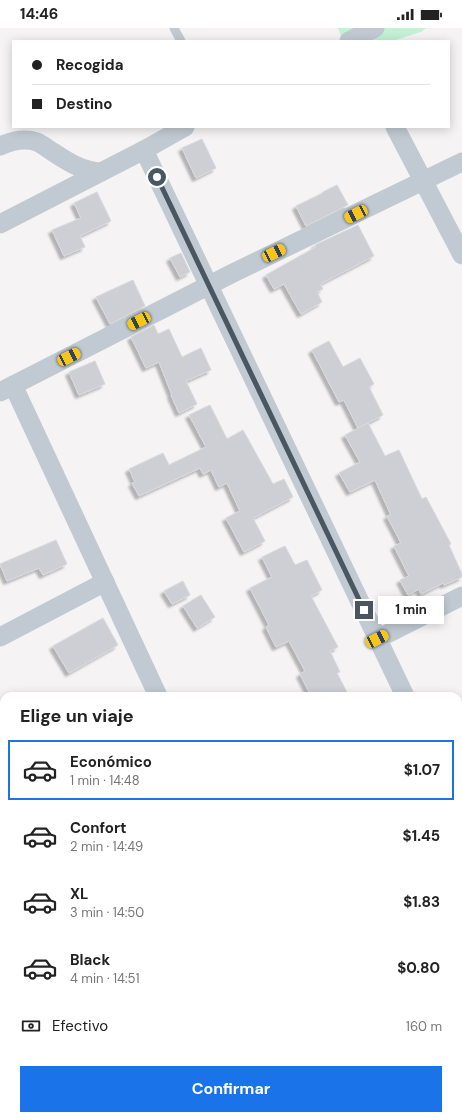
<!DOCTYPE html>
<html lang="es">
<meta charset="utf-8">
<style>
body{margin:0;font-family:"DM Sans",sans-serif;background:#f6f6f6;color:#222;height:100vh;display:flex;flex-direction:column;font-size:15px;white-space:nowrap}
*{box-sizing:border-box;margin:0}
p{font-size:13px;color:#767676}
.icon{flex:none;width:22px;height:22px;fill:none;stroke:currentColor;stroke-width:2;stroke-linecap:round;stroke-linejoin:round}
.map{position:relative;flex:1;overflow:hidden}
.side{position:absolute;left:0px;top:664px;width:462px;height:428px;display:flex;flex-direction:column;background:#fff;border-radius:12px 12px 0 0;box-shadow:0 2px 10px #0003}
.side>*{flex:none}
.banner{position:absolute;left:12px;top:12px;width:438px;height:88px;border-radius:0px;box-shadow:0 2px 10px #0003;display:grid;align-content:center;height:88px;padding:0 20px;background:#fff}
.end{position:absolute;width:18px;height:18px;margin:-9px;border:5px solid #4a5661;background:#fff;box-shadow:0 0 0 2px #fff}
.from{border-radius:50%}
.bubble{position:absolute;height:28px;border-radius:0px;background:#fff;box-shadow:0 2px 10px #0003;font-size:13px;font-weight:700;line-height:28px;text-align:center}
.car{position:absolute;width:12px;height:24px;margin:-12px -6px;border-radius:5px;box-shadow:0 0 3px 1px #0007;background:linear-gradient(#f5c518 24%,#345 0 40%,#f5c518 0 76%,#345 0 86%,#f5c518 0)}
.banner b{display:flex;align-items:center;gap:14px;height:38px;font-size:15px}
.banner b+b{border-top:1px solid #e0e0e0}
.banner i{width:10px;height:10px;background:#222}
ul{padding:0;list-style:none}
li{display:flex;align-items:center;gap:12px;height:60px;margin:0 8px 6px;padding:0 12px;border:2px solid transparent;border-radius:0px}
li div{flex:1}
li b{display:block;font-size:15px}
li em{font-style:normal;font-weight:700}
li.current{border-color:#1a73e8}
li>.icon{width:36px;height:36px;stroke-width:1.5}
h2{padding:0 20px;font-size:18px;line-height:48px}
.pay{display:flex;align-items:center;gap:10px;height:44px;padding:0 20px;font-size:15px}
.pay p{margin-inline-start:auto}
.cta{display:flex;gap:8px;margin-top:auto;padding:8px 20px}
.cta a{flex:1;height:46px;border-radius:0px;background:#1a73e8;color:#fff;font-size:16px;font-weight:700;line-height:46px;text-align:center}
.status{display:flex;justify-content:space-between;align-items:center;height:28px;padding:0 20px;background:#fff;direction:ltr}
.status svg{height:11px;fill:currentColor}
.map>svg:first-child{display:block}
.green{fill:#c3f1d5}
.building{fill:#cdcfd5;stroke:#d7d9de;filter:url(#shadow)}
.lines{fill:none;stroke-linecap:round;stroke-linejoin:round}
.service{stroke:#c1cad2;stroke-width:9}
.minor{stroke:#c1cad2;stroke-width:19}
.route{stroke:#4a5661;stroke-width:5}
</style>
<div class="status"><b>14:46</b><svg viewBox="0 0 49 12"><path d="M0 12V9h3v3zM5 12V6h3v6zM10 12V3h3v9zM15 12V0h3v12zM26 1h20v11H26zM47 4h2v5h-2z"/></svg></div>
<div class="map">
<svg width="462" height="1092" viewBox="0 0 462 1092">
<defs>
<filter id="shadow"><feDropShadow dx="-3.5" dy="3.5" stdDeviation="1" flood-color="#0004"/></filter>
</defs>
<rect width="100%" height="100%" fill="#f5f3f3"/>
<g class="green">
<polygon points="338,0 426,0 421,4 392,13 345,13 342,11"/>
<polygon points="458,998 462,998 462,1092 364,1092 376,1088 458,1088"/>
<polygon points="144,1088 157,1088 159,1092 137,1092"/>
<path d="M294,1088H323C315,1092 302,1092 294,1088Z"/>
</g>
<g class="building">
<polygon points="202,111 216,140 196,150 182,120"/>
<polygon points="337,157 348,177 306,198 296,178 323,165 323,164"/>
<polygon points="97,164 111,193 80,208 85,219 64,228 52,202 81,190 74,175"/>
<polygon points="358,197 374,228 320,256 323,261 317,264 322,274 301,286 284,256 274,261 266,247 316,219 315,217"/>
<polygon points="181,225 190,244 180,249 170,230"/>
<polygon points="133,252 145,278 110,296 96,269"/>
<polygon points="154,297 158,306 169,301 182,329 201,320 211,342 186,353 197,376 179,385 171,367 172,367 159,334 146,340 131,309"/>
<polygon points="329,313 343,339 360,330 374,356 369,359 383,387 358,400 344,372 339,374 312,322"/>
<polygon points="95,333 105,356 79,367 69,344"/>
<polygon points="210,377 227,411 243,402 273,456 284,451 293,469 253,490 265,513 244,524 226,490 240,483 227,455 219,459 211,442 203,446 200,440 139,468 132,455 135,454 129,441 163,425 169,437 206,419 189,387"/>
<polygon points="368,395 385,428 399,422 422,471 426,469 451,516 449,517 462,546 462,549 444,557 443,555 421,566 419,561 408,567 400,552 409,548 394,518 401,515 387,488 391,487 375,452 350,464 339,445 360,434 345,407"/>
<polygon points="56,512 67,536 43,547 39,540 7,553 0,536"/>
<polygon points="285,518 295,537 307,532 322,562 311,568 338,619 330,623 340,644 337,645 349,668 311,668 300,646 305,643 289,613 276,619 266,599 269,597 250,560 272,549 262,529"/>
<polygon points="183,553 190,567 172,576 164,563"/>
<polygon points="201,567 215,589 197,600 183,578"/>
<polygon points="103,590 118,617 69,645 53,618"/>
</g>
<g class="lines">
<polyline class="service" points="174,0 181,13"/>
<g class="minor">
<polyline points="349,13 375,0"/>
<polyline points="395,99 462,227"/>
<path d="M0,118C11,113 25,110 37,114C42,116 48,121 53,124C68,134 82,143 101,144"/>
<polyline points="144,122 405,668"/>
<polyline points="0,196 144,122 185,99"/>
<polyline points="13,357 158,668"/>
<polyline points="0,364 233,245 462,134"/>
<polyline points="0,609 105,554"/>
<polyline points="377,611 462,568"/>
<polyline points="458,780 462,788"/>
<polyline points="0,873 4,871"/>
</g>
</g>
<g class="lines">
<polyline class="route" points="157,149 364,582"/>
</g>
</svg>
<i class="end from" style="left:157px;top:149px"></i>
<i class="end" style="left:364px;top:582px"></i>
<div class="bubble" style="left:378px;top:568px;width:66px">1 min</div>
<i class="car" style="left:356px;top:186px;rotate:244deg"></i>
<i class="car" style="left:274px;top:225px;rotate:64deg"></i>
<i class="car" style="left:139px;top:293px;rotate:243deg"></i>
<i class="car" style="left:69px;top:329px;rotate:63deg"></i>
<i class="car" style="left:377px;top:611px;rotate:63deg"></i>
<div class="banner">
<b><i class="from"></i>Recogida</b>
<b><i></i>Destino</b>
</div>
<section class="side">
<h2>Elige un viaje</h2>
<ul>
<li class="current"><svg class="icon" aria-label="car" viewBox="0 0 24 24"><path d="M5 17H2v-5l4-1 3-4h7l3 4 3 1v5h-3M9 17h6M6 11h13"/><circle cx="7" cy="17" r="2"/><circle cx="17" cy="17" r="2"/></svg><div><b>Económico</b><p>1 min · 14:48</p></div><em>$1.07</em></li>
<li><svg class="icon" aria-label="car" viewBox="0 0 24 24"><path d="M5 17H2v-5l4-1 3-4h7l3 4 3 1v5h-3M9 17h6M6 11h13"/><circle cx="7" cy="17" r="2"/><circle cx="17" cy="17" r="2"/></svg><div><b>Confort</b><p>2 min · 14:49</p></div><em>$1.45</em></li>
<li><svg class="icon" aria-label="car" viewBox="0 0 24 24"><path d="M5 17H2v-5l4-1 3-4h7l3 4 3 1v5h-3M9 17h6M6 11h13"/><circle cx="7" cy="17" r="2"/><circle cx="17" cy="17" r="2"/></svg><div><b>XL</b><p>3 min · 14:50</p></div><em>$1.83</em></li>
<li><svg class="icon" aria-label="car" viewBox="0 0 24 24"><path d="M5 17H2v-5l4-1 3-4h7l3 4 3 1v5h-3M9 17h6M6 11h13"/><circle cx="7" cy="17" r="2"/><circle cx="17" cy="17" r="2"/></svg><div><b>Black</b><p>4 min · 14:51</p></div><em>$0.80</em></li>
</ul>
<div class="pay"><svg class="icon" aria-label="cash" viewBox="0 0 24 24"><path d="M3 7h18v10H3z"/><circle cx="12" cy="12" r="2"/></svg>Efectivo<p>160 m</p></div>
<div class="cta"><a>Confirmar</a></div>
</section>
</div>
